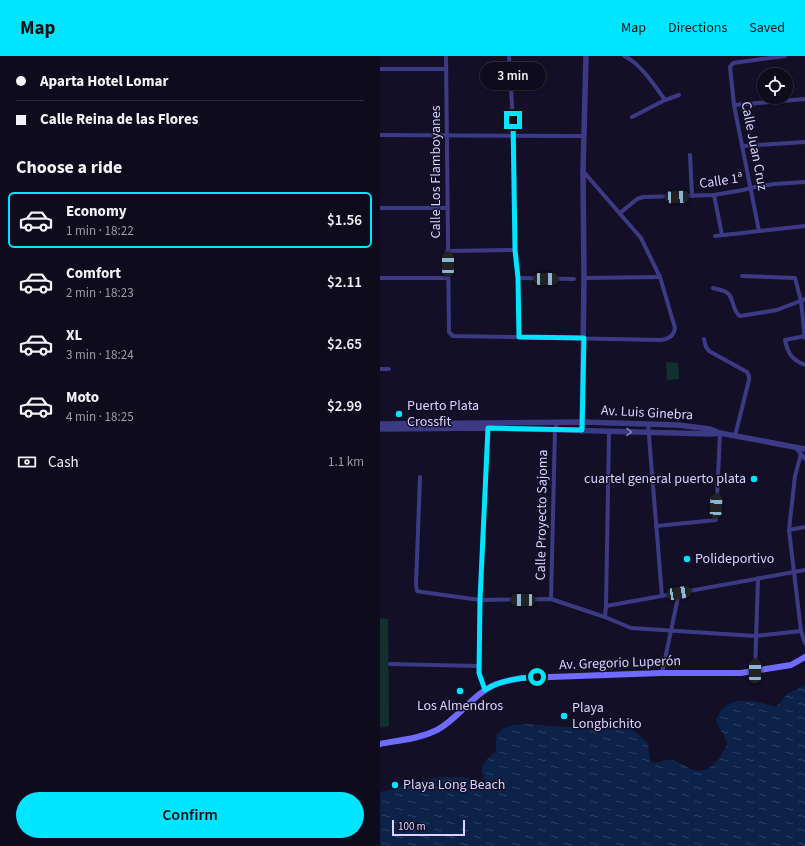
<!DOCTYPE html>
<meta charset="utf-8">
<style>
body{margin:0;font-family:"Source Sans 3",sans-serif;background:#1c1929;color:#f1f3f6;height:100vh;display:flex;flex-direction:column;font-size:15px;white-space:nowrap}
*{box-sizing:border-box;margin:0}
p{font-size:13px;color:#9b9ba3}
.icon{flex:none;width:22px;height:22px;fill:none;stroke:currentColor;stroke-width:2;stroke-linecap:round;stroke-linejoin:round}
.map{position:relative;flex:1;overflow:hidden}
.details{display:flex;flex-direction:column;background:#0e0b1c;width:380px}
.details>*{flex:none}
.hud{display:grid;align-content:center;height:88px;padding:0 16px;background:#0e0b1c}
.tools{position:absolute;left:377px;top:12px;display:grid;gap:8px}
.tools a{display:grid;place-items:center;width:36px;height:36px;border-radius:50%;background:#0e0b1c;box-shadow:0 1px 3px #0004,0 0 0 1px #2e2b3b;font-size:20px}
.scale{position:absolute;left:12px;bottom:10px;width:73px;box-sizing:border-box;padding-left:4px;border:2px solid #d9d4ff;border-top:0;font-size:11px;line-height:14px;white-space:nowrap;color:#d9d4ff;-webkit-text-stroke:3px #130f26;paint-order:stroke}
.end{position:absolute;width:18px;height:18px;margin:-9px;border:5px solid #00e5ff;background:#111;box-shadow:0 0 0 2px #111}
.from{border-radius:50%}
.bubble{position:absolute;height:28px;border-radius:14px;background:#0e0b1c;box-shadow:0 1px 3px #0004,0 0 0 1px #2e2b3b;font-size:13px;font-weight:600;line-height:28px;text-align:center}
.car{position:absolute;width:12px;height:24px;margin:-12px -6px;border-radius:5px;box-shadow:0 0 3px 1px #0007;background:linear-gradient(#222 24%,#8ab4d8 0 40%,#222 0 76%,#8ab4d8 0 86%,#222 0)}
.hud b{display:flex;align-items:center;gap:14px;height:38px;font-size:15px}
.hud b+b{border-top:1px solid #2e2b3b}
.hud i{width:10px;height:10px;background:#f1f3f6}
ul{padding:0;list-style:none}
li{display:flex;align-items:center;gap:12px;height:56px;margin:0 8px 6px;padding:0 8px;border:2px solid transparent;border-radius:6px}
li div{flex:1}
li b{display:block;font-size:15px}
li em{font-style:normal;font-weight:600}
li.current{border-color:#00e5ff}
li>.icon{width:36px;height:36px;stroke-width:1.5}
h2{padding:0 16px;font-size:18px;line-height:48px}
.pay{display:flex;align-items:center;gap:10px;height:44px;padding:0 16px;font-size:15px}
.pay p{margin-inline-start:auto}
.primary-button{display:flex;gap:8px;margin-top:auto;padding:8px 16px}
.primary-button a{flex:1;height:46px;border-radius:24px;background:#00e5ff;color:#111;font-size:16px;font-weight:600;line-height:46px;text-align:center}
header{display:flex;align-items:center;gap:24px;box-sizing:border-box;height:56px;padding:0 20px;background:#00e5ff;color:#111}
header strong{font-size:19px}
nav{display:flex;gap:22px;margin-inline-start:auto;font-size:14px}
main{display:flex;flex:1;min-height:0}
.map>svg:first-child{display:block}
.green{fill:#12302f}
.water{fill:url(#water-ripples)}
.lines{fill:none;stroke-linecap:round;stroke-linejoin:round}
.minor{stroke:#3d3a85;stroke-width:4}
.tertiary{stroke:#3d3a85;stroke-width:5.5}
.secondary{stroke:#6f6bff;stroke-width:6}
.oneway{stroke:#837fbc}
.route{stroke:#00e5ff;stroke-width:5}
.poi-dot{fill:#00e5ff;stroke:#130f26;stroke-width:1.5}
.labels{text-anchor:middle;dominant-baseline:central;stroke-width:3;stroke-linejoin:round;paint-order:stroke}
.street-label{font-size:14px;fill:#d9d4ff;stroke:#130f26}
.poi-label{font-size:14px;fill:#d9d4ff;stroke:#130f26;text-anchor:start}
</style>
<header>
<strong>Map</strong>
<nav><a>Map</a><a>Directions</a><a>Saved</a></nav>
</header>
<main>
<section class="details">
<div class="hud">
<b><i class="from"></i>Aparta Hotel Lomar</b>
<b><i></i>Calle Reina de las Flores</b>
</div>
<h2>Choose a ride</h2>
<ul>
<li class="current"><svg class="icon" aria-label="car" viewBox="0 0 24 24"><path d="M5 17H2v-5l4-1 3-4h7l3 4 3 1v5h-3M9 17h6M6 11h13"/><circle cx="7" cy="17" r="2"/><circle cx="17" cy="17" r="2"/></svg><div><b>Economy</b><p>1 min · 18:22</p></div><em>$1.56</em></li>
<li><svg class="icon" aria-label="car" viewBox="0 0 24 24"><path d="M5 17H2v-5l4-1 3-4h7l3 4 3 1v5h-3M9 17h6M6 11h13"/><circle cx="7" cy="17" r="2"/><circle cx="17" cy="17" r="2"/></svg><div><b>Comfort</b><p>2 min · 18:23</p></div><em>$2.11</em></li>
<li><svg class="icon" aria-label="car" viewBox="0 0 24 24"><path d="M5 17H2v-5l4-1 3-4h7l3 4 3 1v5h-3M9 17h6M6 11h13"/><circle cx="7" cy="17" r="2"/><circle cx="17" cy="17" r="2"/></svg><div><b>XL</b><p>3 min · 18:24</p></div><em>$2.65</em></li>
<li><svg class="icon" aria-label="car" viewBox="0 0 24 24"><path d="M5 17H2v-5l4-1 3-4h7l3 4 3 1v5h-3M9 17h6M6 11h13"/><circle cx="7" cy="17" r="2"/><circle cx="17" cy="17" r="2"/></svg><div><b>Moto</b><p>4 min · 18:25</p></div><em>$2.99</em></li>
</ul>
<div class="pay"><svg class="icon" aria-label="cash" viewBox="0 0 24 24"><path d="M3 7h18v10H3z"/><circle cx="12" cy="12" r="2"/></svg>Cash<p>1.1 km</p></div>
<div class="primary-button"><a>Confirm</a></div>
</section>
<div class="map">
<svg width="425" height="790" viewBox="0 0 425 790">
<defs>
<pattern id="water-ripples" width="26" height="14" patternUnits="userSpaceOnUse"><rect width="26" height="14" fill="#0c2248"/><path d="M2 4q2-2 4 0t4 0M15 11q2-2 4 0t4 0" fill="none" stroke="#2f4163"/></pattern>
</defs>
<rect width="100%" height="100%" fill="#130f26"/>
<g class="green">
<polygon points="286,306 298,307 299,323 287,324"/>
<polygon points="0,562 8,563 9,670 0,672"/>
</g>
<path class="water" d="M425,629V790H0V736L59,721H83L89,722L99,728H105C105,723 102,719 102,714C102,707 111,700 116,695V679C121,674 126,670 134,669C151,666 168,671 186,671C205,671 225,665 244,670C252,672 263,681 268,688L270,705L273,707C279,707 285,703 291,704C300,705 306,712 314,714C330,718 341,701 347,689C346,679 339,673 336,664C347,637 372,644 393,650H397L408,637Z"/>
<g class="lines">
<g class="minor">
<path d="M66,0L69,276L73,280L281,284C289,283 294,280 295,272L280,221L261,182L203,115"/>
<polyline points="129,0 134,80 135,194 138,222 139,281"/>
<path d="M244,0C260,7 275,30 285,44"/>
<polyline points="0,13 66,13"/>
<polyline points="354,49 425,43"/>
<polyline points="252,61 285,44 299,39"/>
<polyline points="0,79 204,80"/>
<polyline points="362,90 425,86"/>
<polyline points="310,99 312,140"/>
<polyline points="334,139 342,179"/>
<polyline points="0,152 67,152"/>
<polyline points="240,157 257,143 263,141 334,139 363,134 375,131 394,128 425,126"/>
<polyline points="379,175 354,49 350,11 353,7 405,0"/>
<polyline points="335,180 425,170"/>
<polyline points="67,195 135,194"/>
<polyline points="362,220 415,222 421,245 425,282"/>
<polyline points="0,222 68,222"/>
<polyline points="138,222 194,223"/>
<polyline points="204,222 280,221"/>
<path d="M333,232C337,233 342,234 346,236C355,241 351,254 360,260L397,254L425,243"/>
<path d="M425,280L405,284C408,298 411,303 425,309"/>
<polyline points="324,283 326,291 329,295 367,316 369,320 369,324 355,380"/>
<polyline points="0,313 9,313"/>
<polyline points="268,368 282,540"/>
<polyline points="416,392 425,403"/>
<polyline points="421,398 415,420 409,474 421,575 425,587"/>
<polyline points="40,421 36,529 37,535 42,536 100,544 171,543 225,561 251,572 375,580 421,575"/>
<polyline points="276,470 336,464 340,377"/>
<polyline points="409,474 425,471"/>
<polyline points="171,543 175,374 177,367"/>
<polyline points="226,550 425,514"/>
<polyline points="225,561 226,550 229,376"/>
<polyline points="10,608 99,610"/>
<polyline points="375,615 378,522"/>
<polyline points="282,617 299,537"/>
<polyline points="105,633 99,617 100,544 108,369"/>
</g>
<g class="tertiary">
<polyline points="0,368 203,366 298,369 330,373 340,377 425,393"/>
<polyline points="0,373 108,372 331,378 340,377"/>
<polyline points="202,375 204,222 203,115 206,0"/>
</g>
<path class="secondary" d="M0,688C20,684 39,683 57,674C78,663 91,640 112,630C121,625 132,624 142,622L282,617H361L411,609L425,601"/>
</g>
<defs><path id="oneway-chevron" d="M-2-3.5L2.5 0L-2 3.5" fill="none" stroke-width="1.6" stroke-linecap="round" stroke-linejoin="round"/></defs>
<use class="oneway" href="#oneway-chevron" transform="translate(249 376) rotate(1)"/>
<g class="lines">
<path class="route" d="M133,64L135,194L138,222L139,281L204,282L202,374L108,372L100,544L99,617L105,634C121,624 139,622 157,621"/>
</g>
<g class="poi-dot">
<circle cx="19" cy="358" r="4"/>
<circle cx="374" cy="423" r="4"/>
<circle cx="307" cy="503" r="4"/>
<circle cx="80" cy="635" r="4"/>
<circle cx="184" cy="660" r="4"/>
<circle cx="15" cy="729" r="4"/>
</g>
<g class="labels">
<g class="street-label">
<text transform="translate(374 90) rotate(79)">Calle Juan Cruz</text>
<text transform="translate(56 116) rotate(-90)">Calle Los Flamboyanes</text>
<text transform="translate(341 125) rotate(-8)">Calle 1ª</text>
<text transform="translate(267 357) rotate(3)">Av. Luis Ginebra</text>
<text transform="translate(162 459) rotate(-89)">Calle Proyecto Sajoma</text>
<text transform="translate(240 607) rotate(-2)">Av. Gregorio Luperón</text>
</g>
<g class="poi-label">
<text x="27" y="350">Puerto Plata<tspan x="27" dy="16">Crossfit</tspan></text>
<text x="366" y="423" text-anchor="end">cuartel general puerto plata</text>
<text x="315" y="503">Polideportivo</text>
<text x="80" y="650" text-anchor="middle">Los Almendros</text>
<text x="192" y="652">Playa<tspan x="192" dy="16">Longbichito</tspan></text>
<text x="23" y="729">Playa Long Beach</text>
</g>
</g>
</svg>
<div class="tools">
<a><svg class="icon" aria-label="locate" viewBox="0 0 24 24"><circle cx="12" cy="12" r="6"/><path d="M12 2v4M12 18v4M2 12h4M18 12h4"/></svg></a>
</div>
<div class="scale">100 m</div>
<i class="end from" style="left:157px;top:621px"></i>
<i class="end" style="left:133px;top:64px"></i>
<div class="bubble" style="left:100px;top:6px;width:66px">3 min</div>
<i class="car" style="left:297px;top:141px;rotate:87deg"></i>
<i class="car" style="left:68px;top:208px;rotate:0deg"></i>
<i class="car" style="left:166px;top:223px;rotate:91deg"></i>
<i class="car" style="left:336px;top:450px;rotate:3deg"></i>
<i class="car" style="left:299px;top:537px;rotate:80deg"></i>
<i class="car" style="left:143px;top:544px;rotate:270deg"></i>
<i class="car" style="left:375px;top:615px;rotate:0deg"></i>
</div>
</main>
